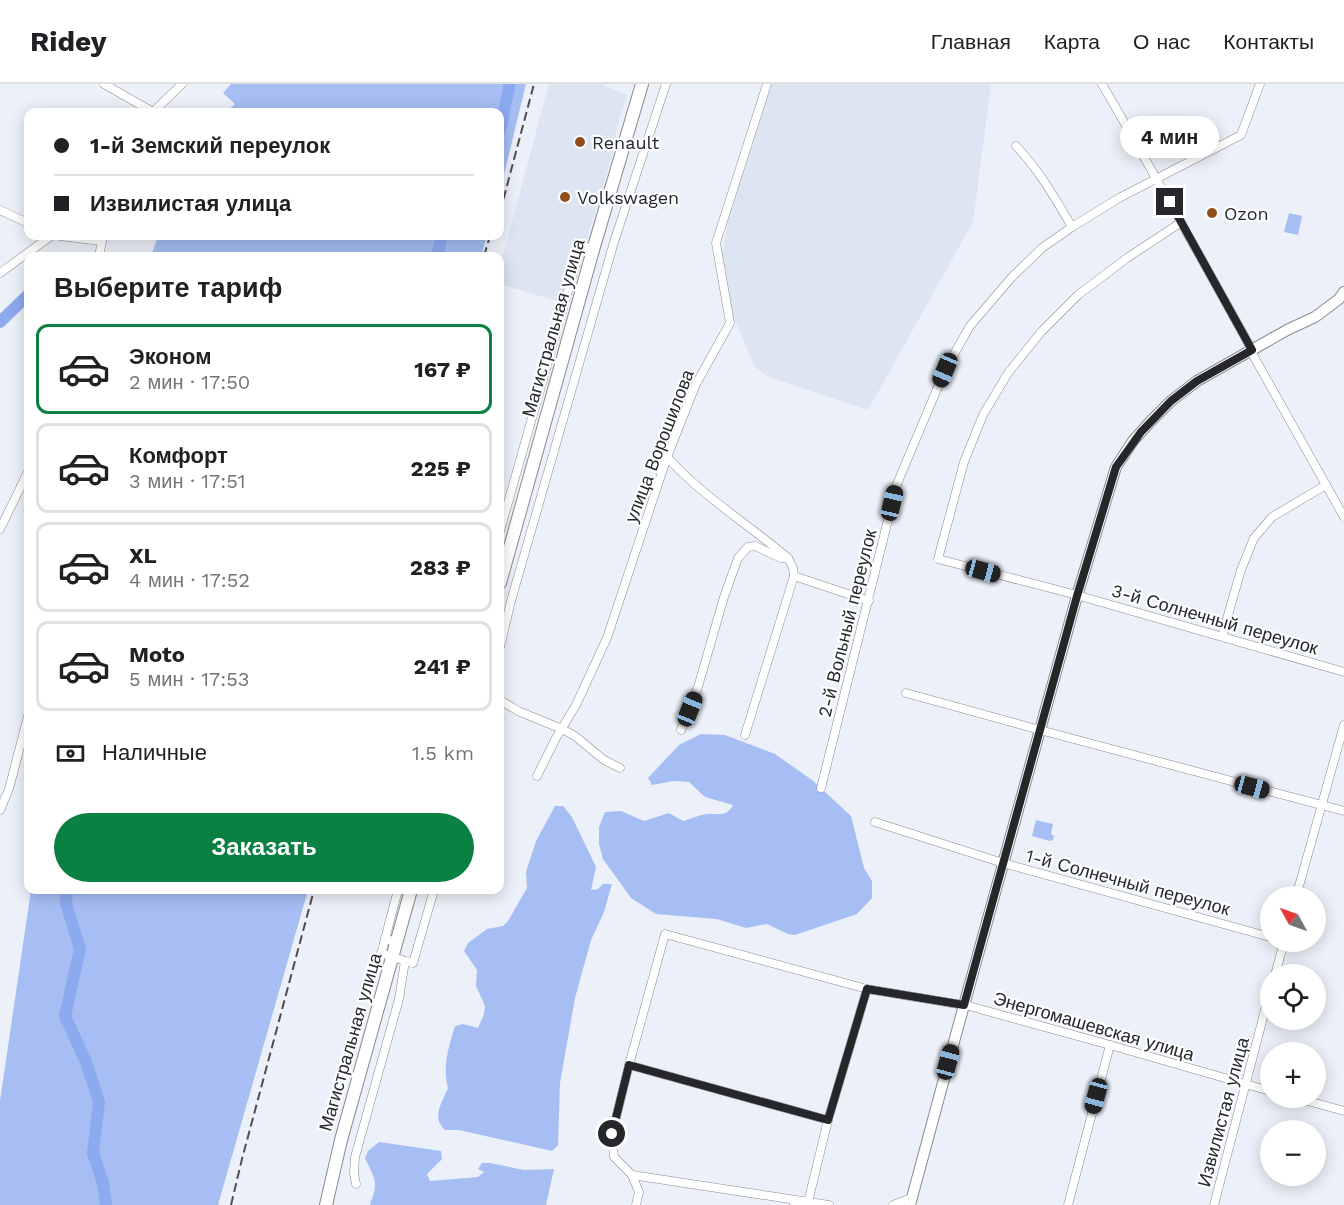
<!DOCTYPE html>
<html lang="ru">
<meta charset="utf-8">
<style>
body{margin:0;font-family:"Work Sans",sans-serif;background:#f6f6f6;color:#202124;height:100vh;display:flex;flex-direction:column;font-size:22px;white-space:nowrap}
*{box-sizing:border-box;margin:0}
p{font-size:20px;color:#757577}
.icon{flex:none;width:33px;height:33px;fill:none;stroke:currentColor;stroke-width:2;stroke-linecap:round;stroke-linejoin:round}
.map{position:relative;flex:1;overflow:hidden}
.panel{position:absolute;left:24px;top:168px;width:480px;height:642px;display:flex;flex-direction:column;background:#fff;border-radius:12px;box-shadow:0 3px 15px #0003}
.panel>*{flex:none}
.banner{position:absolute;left:24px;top:24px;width:480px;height:132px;border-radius:12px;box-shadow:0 3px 15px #0003;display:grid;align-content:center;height:132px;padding:0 30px;background:#fff}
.needle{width:39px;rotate:310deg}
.fabs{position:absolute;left:1260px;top:802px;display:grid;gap:12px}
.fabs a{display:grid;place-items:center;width:66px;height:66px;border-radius:50%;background:#fff;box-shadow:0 3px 15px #0003;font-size:30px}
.end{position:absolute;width:27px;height:27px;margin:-14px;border:8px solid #26272a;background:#fff;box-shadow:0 0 0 3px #fff}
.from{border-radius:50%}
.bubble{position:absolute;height:42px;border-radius:21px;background:#fff;box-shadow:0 3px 15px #0003;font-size:20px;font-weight:700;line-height:42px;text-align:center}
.car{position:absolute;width:18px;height:36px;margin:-18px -9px;border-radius:8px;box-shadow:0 0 4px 2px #0007;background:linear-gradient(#222 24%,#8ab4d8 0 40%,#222 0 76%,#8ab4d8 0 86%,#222 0)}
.banner b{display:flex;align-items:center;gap:21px;height:57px;font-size:22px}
.banner b+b{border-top:2px solid #e0e0e0}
.banner i{width:15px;height:15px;background:#202124}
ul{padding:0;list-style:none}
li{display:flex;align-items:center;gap:18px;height:90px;margin:0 12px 9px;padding:0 18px;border:3px solid #e0e0e0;border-radius:12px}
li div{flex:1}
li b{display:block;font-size:22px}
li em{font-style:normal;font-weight:700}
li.selected{border-color:#0b8043}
li>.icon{width:54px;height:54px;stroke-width:1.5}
h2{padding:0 30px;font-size:27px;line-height:72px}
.pay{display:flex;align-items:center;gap:15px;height:66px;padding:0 30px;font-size:22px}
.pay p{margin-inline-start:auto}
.primary-button{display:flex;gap:12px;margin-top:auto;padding:12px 30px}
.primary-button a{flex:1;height:69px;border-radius:36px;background:#0b8043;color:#fff;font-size:24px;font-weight:700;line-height:69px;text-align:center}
header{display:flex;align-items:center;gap:36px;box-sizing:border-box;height:84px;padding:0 30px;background:#fff;border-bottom:2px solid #e0e0e0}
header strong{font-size:28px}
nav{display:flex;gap:33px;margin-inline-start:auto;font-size:21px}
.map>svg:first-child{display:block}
.built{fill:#dde4f2}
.green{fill:#a6bef4}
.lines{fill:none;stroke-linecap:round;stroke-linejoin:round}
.river{stroke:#8daaf0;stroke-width:12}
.street-casing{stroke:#888b92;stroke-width:9}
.secondary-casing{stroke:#888b92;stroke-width:12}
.primary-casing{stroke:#888b92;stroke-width:14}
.street{stroke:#fff;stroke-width:8}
.secondary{stroke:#fff;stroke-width:10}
.primary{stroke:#fff;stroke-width:12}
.rail{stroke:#4c4e52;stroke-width:2;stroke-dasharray:9 4.5;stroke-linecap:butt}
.route{stroke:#26272a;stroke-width:8}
.poi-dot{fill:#904d1c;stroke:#fcfdff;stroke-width:2}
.labels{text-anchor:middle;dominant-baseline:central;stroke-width:4.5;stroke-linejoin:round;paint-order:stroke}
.poi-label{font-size:18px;fill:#26272a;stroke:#fcfdff;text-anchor:start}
.street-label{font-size:18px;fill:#26272a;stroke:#fcfdff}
</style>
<header>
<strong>Ridey</strong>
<nav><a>Главная</a><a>Карта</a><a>О нас</a><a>Контакты</a></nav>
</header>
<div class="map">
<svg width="1344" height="1121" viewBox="0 0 1344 1121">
<rect width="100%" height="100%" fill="#ecf0f8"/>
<g class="built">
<polygon points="549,0 601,0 627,11 616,46 616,59 567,220 500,200 500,183"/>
<polygon points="768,0 991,0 973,138 868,326 769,293 755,283 718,198 731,117"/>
</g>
<g class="green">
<polygon points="231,0 526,0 500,107 500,28 226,28 235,20 223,9"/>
<polygon points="1289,129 1302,132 1298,151 1284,148"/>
<polygon points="158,152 487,152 481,172 151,172"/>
<path d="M701,650L725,651L775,670L812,696L851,732L864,784L872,797V814L857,830L795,851L788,850L767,840L746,844L717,835L656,830L631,814L603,775L599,760V743L605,728L621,727L644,737L669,729L683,737C690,735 699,731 707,730C719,729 726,734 733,721L705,713L689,698L674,697L652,701L648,694L679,661Z"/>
<path d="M555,722H563L572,733L596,783L591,806L598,805L603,800H612L604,828L591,856L575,914L560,999L558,1061L552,1067L459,1046H445C431,1033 442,1019 448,1004C442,983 449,962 455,942L463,940L478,944L484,930L485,922L476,902L477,886L464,867L468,859L487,845L503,842L508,837L527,804L526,788L536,757Z"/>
<polygon points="1036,736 1053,740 1051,750 1054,752 1053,756 1050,757 1032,752"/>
<polygon points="31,806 308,806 218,1121 0,1121 0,1017"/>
<path d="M379,1058L441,1067L442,1075L427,1090L430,1097L478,1093L484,1088L478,1085L482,1079H490L524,1086L554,1085L546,1121H370C371,1115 375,1109 375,1102C376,1093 368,1082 365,1074L368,1067Z"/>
</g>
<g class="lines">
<g class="river">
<polyline points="500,46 509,4 509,0"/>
<polyline points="437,172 442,152"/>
<polyline points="0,238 28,211"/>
<polyline points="67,806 66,819 80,865 65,932 86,978 99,1018 93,1069 103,1099 106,1121"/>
</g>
<g class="street-casing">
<g id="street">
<polyline points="104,0 153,28"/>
<path d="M1102,0C1153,88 1203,177 1252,266L1253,271L1344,433"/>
<polyline points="153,28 182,0"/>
<path d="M1016,62C1039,86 1055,114 1072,143"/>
<polyline points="0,126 28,139"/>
<polyline points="1180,139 1127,174 1078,211 1041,248 1008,289 983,331 964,378 938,475 1073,510 1344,588"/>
<polyline points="60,152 101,157"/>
<polyline points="99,172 103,152"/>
<polyline points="0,189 51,152"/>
<path d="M667,373C701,411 749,441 788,474L793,484L794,492L869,517"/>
<polyline points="0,445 28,388"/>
<polyline points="500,447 581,161 593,166"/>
<polyline points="1222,552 1241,486 1254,454 1272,433 1326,401"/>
<polyline points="500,563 511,517 614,158 666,0"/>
<polyline points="906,609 1040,646 1344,727"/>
<polyline points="500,616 518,627 562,645 575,652 604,676 620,684"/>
<polyline points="681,646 698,603 724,513 738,474 748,463 755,462 781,474 788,474"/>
<polyline points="745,651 794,492"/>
<polyline points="537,692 556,654 576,621 607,554 667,373 696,300 730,239 716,159 767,0"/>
<polyline points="821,704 897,400 945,286 970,242 1012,193 1042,164 1072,143 1119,114 1241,51 1260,0"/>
<polyline points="0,726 9,705 28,632"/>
<polyline points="875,738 1003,779 1270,853"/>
<polyline points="1296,813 1344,641"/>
<polyline points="397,858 385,855 398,806"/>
<polyline points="381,869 405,877"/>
<polyline points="379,879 385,855"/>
<polyline points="1275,891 1284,858"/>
<polyline points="629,981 828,1036"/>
<polyline points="1297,1014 1344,1027"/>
<polyline points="632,1091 639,1108 636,1121"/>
<polyline points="356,1100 354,1090 355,1073 399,915 405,877 413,879 434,806"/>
<polyline points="794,1121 808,1118 828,1036 867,905"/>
<polyline points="829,1121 632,1091 614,1073 612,1050 629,981 665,850 867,905 969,922 1110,961 1270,1007"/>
<polyline points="893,1121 911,1114"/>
<polyline points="1068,1121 1110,961"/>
<polyline points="1214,1121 1270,907"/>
</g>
</g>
<g class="secondary-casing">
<polyline id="secondary" points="910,1121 958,943 1077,512 1116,383 1133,357 1150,338 1171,317 1197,297 1287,246 1315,233 1339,215 1344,208"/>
</g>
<g class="primary-casing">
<g id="primary">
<polyline points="500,499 593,166 642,0"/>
<polyline points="326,1121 341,1056 411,806"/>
</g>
</g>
<use href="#street" class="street"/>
<use href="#secondary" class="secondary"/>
<use href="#primary" class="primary"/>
<g class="rail">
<polyline points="500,128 534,0"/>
<polyline points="484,172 490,152"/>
<polyline points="231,1121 242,1075 314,806"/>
</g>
</g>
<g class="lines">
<polyline class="route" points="612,1050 629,981 828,1036 867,905 964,921 1077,512 1116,383 1141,348 1171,317 1197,297 1252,266 1170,118"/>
</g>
<g class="poi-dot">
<circle cx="580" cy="58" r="6"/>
<circle cx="565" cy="113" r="6"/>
<circle cx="1212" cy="129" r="6"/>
</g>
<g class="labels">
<g class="poi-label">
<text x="592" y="58">Renault</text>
<text x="577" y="113">Volkswagen</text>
<text x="1224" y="129">Ozon</text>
</g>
<g class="street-label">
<text transform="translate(553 244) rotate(-74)">Магистральная улица</text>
<text transform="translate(659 362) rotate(-69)">улица Ворошилова</text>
<text transform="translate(1215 535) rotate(16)">3-й Солнечный переулок</text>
<text transform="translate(847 539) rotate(-76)">2-й Вольный переулок</text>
<text transform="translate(1128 798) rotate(15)">1-й Солнечный переулок</text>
<text transform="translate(1094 942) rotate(16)">Энергомашевская улица</text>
<text transform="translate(350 958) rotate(-74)">Магистральная улица</text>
<text transform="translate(1223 1028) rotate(-75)">Извилистая улица</text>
</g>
</g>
</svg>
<div class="fabs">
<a><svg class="needle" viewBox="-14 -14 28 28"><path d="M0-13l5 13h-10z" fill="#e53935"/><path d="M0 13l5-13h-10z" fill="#757577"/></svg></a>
<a><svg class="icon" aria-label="locate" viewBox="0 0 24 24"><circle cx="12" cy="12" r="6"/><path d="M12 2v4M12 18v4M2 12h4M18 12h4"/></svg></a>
<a>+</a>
<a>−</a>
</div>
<i class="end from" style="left:612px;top:1050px"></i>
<i class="end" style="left:1170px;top:118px"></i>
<div class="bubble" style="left:1120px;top:32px;width:99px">4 мин</div>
<i class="car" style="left:945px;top:286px;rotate:203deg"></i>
<i class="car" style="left:892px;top:419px;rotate:13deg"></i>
<i class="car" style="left:983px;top:487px;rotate:105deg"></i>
<i class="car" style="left:690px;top:625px;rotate:22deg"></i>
<i class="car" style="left:1252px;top:703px;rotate:105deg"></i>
<i class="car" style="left:948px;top:978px;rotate:15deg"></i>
<i class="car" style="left:1096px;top:1012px;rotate:195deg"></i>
<div class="banner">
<b><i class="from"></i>1-й Земский переулок</b>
<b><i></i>Извилистая улица</b>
</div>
<section class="panel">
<h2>Выберите тариф</h2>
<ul>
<li class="selected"><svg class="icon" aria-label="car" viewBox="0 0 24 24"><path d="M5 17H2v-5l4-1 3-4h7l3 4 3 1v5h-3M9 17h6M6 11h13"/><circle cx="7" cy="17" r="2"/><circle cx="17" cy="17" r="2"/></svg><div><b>Эконом</b><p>2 мин · 17:50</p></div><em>167 ₽</em></li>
<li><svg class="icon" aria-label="car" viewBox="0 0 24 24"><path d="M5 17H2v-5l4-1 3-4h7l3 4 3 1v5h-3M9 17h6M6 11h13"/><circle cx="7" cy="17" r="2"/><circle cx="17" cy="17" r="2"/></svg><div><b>Комфорт</b><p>3 мин · 17:51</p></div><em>225 ₽</em></li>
<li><svg class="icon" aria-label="car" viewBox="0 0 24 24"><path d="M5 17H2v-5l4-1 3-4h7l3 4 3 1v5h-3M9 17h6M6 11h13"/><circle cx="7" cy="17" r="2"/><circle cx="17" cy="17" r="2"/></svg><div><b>XL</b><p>4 мин · 17:52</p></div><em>283 ₽</em></li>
<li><svg class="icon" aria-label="car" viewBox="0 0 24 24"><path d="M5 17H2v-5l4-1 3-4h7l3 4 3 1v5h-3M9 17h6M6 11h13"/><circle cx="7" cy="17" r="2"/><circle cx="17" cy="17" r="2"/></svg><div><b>Moto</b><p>5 мин · 17:53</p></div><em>241 ₽</em></li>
</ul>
<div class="pay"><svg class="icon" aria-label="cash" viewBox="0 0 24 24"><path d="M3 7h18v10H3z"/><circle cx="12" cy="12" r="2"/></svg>Наличные<p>1.5 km</p></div>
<div class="primary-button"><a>Заказать</a></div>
</section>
</div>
